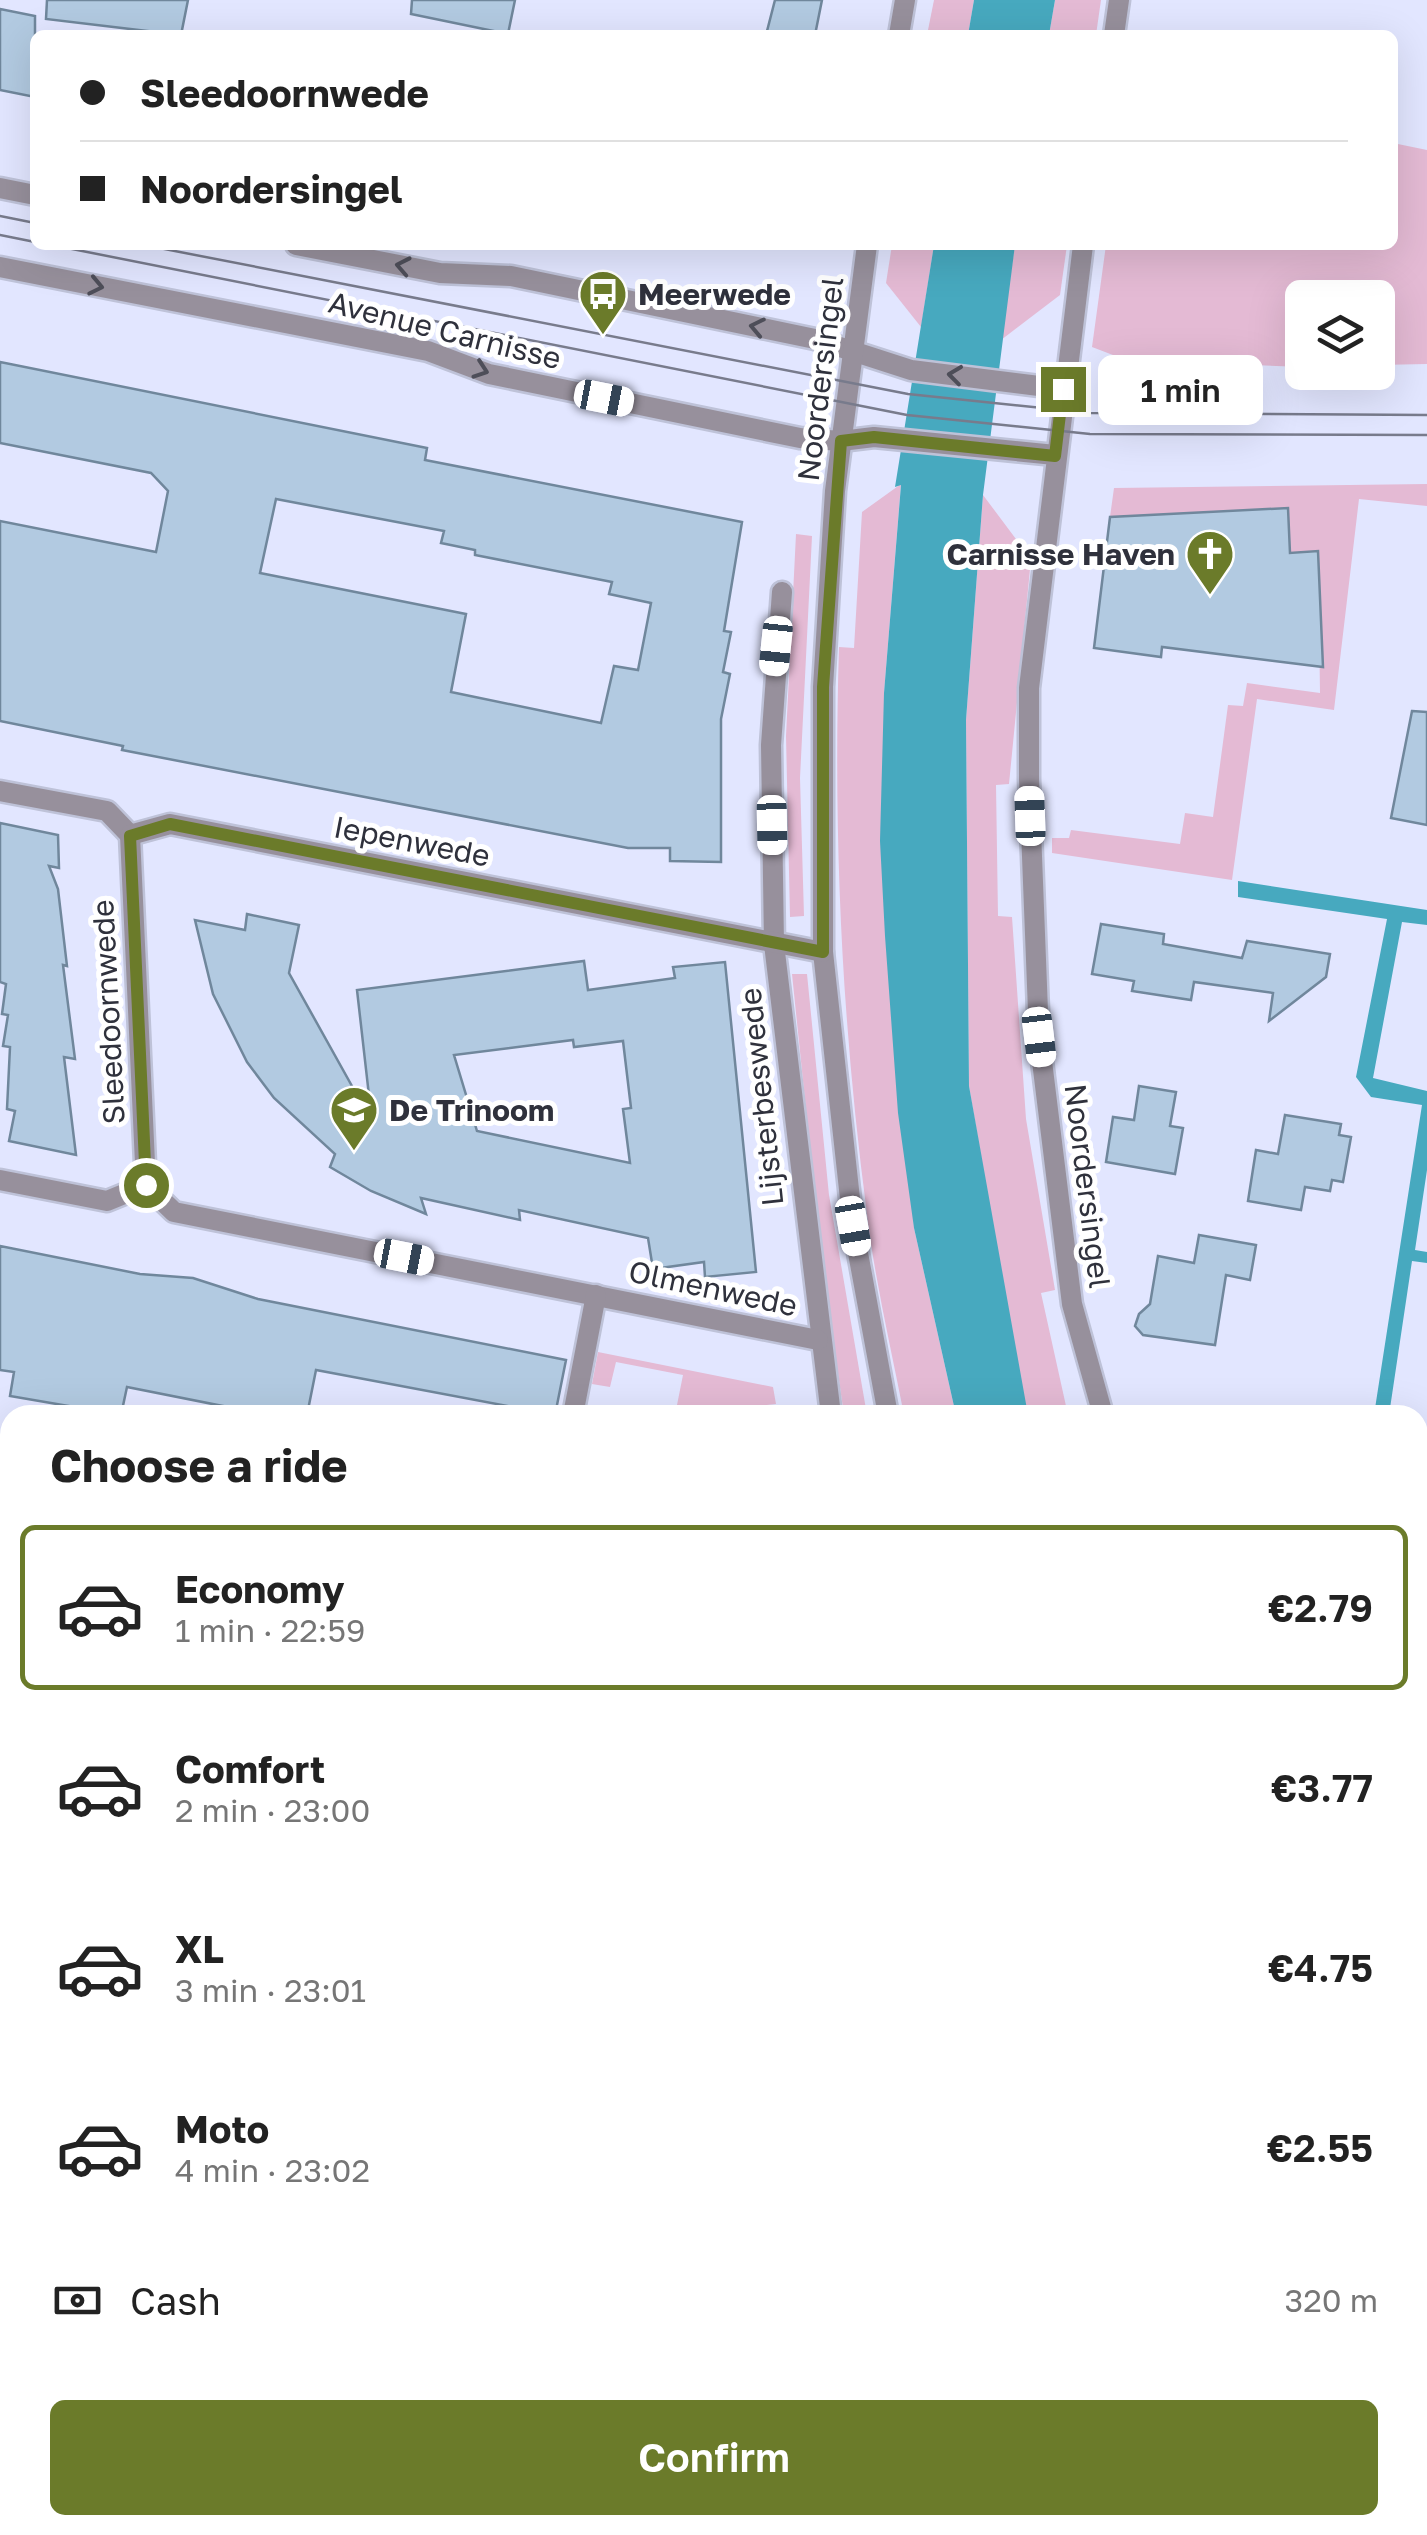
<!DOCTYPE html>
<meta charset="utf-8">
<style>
body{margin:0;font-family:"Golos Text",sans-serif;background:#f2f2f2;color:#222;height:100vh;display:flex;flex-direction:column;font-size:38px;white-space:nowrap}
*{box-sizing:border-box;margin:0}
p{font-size:32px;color:#767676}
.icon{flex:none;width:55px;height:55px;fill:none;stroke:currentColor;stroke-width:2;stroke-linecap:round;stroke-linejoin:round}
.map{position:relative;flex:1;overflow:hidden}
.sheet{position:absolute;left:0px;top:1405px;width:1428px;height:1130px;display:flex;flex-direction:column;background:#fff;border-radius:30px 30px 0 0;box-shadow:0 10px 40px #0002}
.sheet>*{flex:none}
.hud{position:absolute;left:30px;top:30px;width:1368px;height:220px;border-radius:15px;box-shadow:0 10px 40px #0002;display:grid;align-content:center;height:220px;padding:0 50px;background:#fff}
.buttons{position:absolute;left:1285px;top:280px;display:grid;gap:20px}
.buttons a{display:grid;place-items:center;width:110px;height:110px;border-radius:15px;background:#fff;box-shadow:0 10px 40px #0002;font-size:50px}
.end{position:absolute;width:45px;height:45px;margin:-22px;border:12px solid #6b7b2a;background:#fff;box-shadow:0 0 0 5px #fff}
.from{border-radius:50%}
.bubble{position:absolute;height:70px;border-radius:15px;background:#fff;box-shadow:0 10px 40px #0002;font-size:32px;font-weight:600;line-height:70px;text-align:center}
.car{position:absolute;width:30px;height:60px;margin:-30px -15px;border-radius:12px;box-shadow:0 0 8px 2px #0007;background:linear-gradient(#fff 24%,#345 0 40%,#fff 0 76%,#345 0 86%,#fff 0)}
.hud b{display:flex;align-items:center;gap:35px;height:95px;font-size:38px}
.hud b+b{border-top:2px solid #e0e0e0}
.hud i{width:25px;height:25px;background:#222}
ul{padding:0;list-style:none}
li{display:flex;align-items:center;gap:30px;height:165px;margin:0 20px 15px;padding:0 30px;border:5px solid transparent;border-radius:15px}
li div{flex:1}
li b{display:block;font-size:38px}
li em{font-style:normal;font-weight:600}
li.current{border-color:#6b7b2a}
li>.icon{width:90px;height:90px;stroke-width:1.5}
h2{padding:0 50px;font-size:45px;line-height:120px}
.pay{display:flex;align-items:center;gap:25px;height:110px;padding:0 50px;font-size:38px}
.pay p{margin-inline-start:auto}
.primary-button{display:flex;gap:20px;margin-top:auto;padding:20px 50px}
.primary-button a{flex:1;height:115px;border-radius:15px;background:#6b7b2a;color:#fff;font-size:40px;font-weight:600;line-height:115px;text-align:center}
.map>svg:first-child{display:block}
.green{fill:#e4bad4}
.water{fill:#47a9bf}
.building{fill:#b2cae1;stroke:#70879c;stroke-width:2.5;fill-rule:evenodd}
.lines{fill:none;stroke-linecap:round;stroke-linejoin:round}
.minor-casing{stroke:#bec2d8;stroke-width:25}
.minor{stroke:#97909c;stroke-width:20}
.tram{stroke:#787b8c;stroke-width:2.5}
.oneway{stroke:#4e4e59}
.route{stroke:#6b7b2a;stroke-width:12}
.labels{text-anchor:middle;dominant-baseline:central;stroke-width:10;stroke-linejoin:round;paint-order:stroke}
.poi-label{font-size:30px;font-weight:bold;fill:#2f313c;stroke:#fff;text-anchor:start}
.street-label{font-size:30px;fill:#2f313c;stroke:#fff}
</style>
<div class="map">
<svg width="1427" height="2535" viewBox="0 0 1427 2535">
<rect width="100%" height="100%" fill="#e2e6ff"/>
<g class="green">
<polygon points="934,0 974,0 968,35 927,35"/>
<polygon points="1055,0 1101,0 1096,35 1049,35"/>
<polygon points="1393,143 1427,150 1427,364 1378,365 1378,298 1302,298 1302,367 1126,360 1092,347 1106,245 1392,245"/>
<polygon points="892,245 934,245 921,327 886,283"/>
<polygon points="1015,245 1067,245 1060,295 1001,340"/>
<path d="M901,484L884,693L914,1228L956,1415H904C891,1348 875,1281 867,1214C842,1025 833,837 839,647L854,648L862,512Z"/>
<polygon points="1427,484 1427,506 1359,499 1334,710 1257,699 1232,880 1052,853 1052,838 1069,838 1071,830 1180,844 1185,813 1213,817 1228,705 1243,706 1247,683 1320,693 1318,552 1290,553 1288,509 1110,517 1114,488"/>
<polygon points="983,495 1031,559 1009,784 996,785 998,916 1012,917 1026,1119 1055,1290 1041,1293 1068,1415 1028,1415 1022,1397 969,1086 966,720"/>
<polygon points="796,534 812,536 800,778 804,916 790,917 786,736"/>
<polygon points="792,974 807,974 829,1195 867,1415 844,1415 821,1255"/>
<polygon points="598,1352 773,1387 776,1404 675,1415 683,1375 616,1362 610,1387 592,1384"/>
</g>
<g class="water">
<polygon points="974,0 1055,0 1049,35 968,35"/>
<polygon points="934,245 1015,245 983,495 966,720 969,1086 1028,1415 956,1415 914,1228 898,1113 885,936 880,841 884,693 901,485 895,487"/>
<polygon points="1238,881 1427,910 1427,925 1402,922 1373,1078 1427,1091 1427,1170 1415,1250 1427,1252 1427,1263 1412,1261 1389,1415 1374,1415 1422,1105 1371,1097 1356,1077 1387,919 1238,897"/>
</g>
<g class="building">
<polygon points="47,0 188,0 181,35 46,19"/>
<polygon points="412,0 515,0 508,34 411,14"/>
<polygon points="775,0 822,0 815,35 766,35"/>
<polygon points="0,9 35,16 35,97 0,90"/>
<path d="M0,362L427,448L425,460L742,522L724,631L731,632L723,672L730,674L721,719V862L670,861V848H628L122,750L123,746L0,721V521L156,552L168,491L151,473L0,443ZM276,499L444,531L441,543L475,550V555L612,582L609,594L651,603L638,670L614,666L601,723L451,692L466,614L260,573Z"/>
<polygon points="1288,508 1290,553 1318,551 1323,667 1162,647 1161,657 1094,648 1110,517"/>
<polygon points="1412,711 1427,712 1427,825 1391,818"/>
<polygon points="0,823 58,835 59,868 49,866 58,889 67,966 63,965 75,1059 64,1057 76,1155 9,1141 15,1111 7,1109 10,1047 3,1046 8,1015 2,1014 6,984 0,982"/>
<path d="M247,914L299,925L289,973L372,1122L357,990L584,961L588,990L675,978L673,967L725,962L756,1272L705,1277L704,1262L653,1269L648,1238L519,1210L520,1220L421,1198L426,1214L371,1191L330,1167L335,1154L274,1098L247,1062L213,994L195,920L245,930ZM573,1040L574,1047L623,1041L631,1108L623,1109L630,1163L477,1131L454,1055Z"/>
<polygon points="1101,924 1164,934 1163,944 1242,958 1247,941 1330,954 1326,977 1269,1021 1273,993 1194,982 1191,1000 1132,991 1134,981 1092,974"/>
<polygon points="1139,1086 1176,1092 1170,1126 1183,1128 1175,1174 1106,1162 1113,1117 1134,1120"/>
<polygon points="1285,1115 1341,1124 1339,1135 1351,1137 1343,1182 1332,1180 1330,1191 1305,1187 1301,1210 1248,1201 1256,1150 1278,1154"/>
<polygon points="1199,1235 1256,1245 1250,1280 1226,1275 1215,1345 1143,1335 1135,1326 1139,1314 1150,1304 1158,1256 1194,1263"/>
<polygon points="0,1246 140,1274 193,1278 258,1299 566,1360 555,1415 316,1370 307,1415 268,1415 127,1387 121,1415 10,1396 14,1372 0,1370"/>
</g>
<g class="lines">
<g class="minor-casing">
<g id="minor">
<polyline points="899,35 905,0"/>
<polyline points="1114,35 1119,0"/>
<polyline points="0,188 35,195"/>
<polyline points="296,245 440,273 511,276 815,339 911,370 1063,389"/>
<polyline points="867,245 835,491 823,687 823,952 853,1226 888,1415"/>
<polyline points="1083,245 1029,688 1029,779 1039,1037 1072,1304 1103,1415"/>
<polyline points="0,267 428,351 489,374 800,438 841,441 874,437 1055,455"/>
<polyline points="782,592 771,745 774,944 831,1415"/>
<polyline points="0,791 107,811 130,835"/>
<polyline points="130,835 170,824 823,952"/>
<polyline points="130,835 146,1185"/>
<polyline points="0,1180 107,1201 146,1185"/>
<polyline points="146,1185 174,1212 818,1340"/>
<polyline points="573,1415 596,1295"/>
<polyline points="0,1579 10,1581"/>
<polyline points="1418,1867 1427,1869"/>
<polyline points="301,2535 301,2525"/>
<polyline points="632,2535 633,2525"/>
<polyline points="996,2535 996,2525"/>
<polyline points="1048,2535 1049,2525"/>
<polyline points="1257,2535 1257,2525"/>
</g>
</g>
<use href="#minor" class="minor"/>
<g class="tram">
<polyline points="0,216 35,223"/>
<polyline points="0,235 35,242"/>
<polyline points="52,245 907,415 1090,434 1427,435"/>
<polyline points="144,245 908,394 1091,413 1427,415"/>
</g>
</g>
<defs><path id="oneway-chevron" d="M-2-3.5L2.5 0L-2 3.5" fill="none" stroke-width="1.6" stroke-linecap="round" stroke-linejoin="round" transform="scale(2.5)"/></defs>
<g class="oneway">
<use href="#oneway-chevron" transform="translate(403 266) rotate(-169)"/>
<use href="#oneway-chevron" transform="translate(96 286) rotate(12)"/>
<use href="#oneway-chevron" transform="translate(757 327) rotate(-168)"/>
<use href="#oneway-chevron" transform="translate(481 370) rotate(19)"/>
<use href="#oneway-chevron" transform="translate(955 375) rotate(-173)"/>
</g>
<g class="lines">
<polyline class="route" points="146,1185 130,836 170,824 823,952 823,687 841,441 874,437 1055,456 1063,389"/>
</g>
<defs>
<g id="bus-pin" transform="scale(2.5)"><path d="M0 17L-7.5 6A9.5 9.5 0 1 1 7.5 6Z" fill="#6b7b2a" stroke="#fff"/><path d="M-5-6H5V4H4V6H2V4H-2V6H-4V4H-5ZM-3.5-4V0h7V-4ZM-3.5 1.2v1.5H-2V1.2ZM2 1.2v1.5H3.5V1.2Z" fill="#fff"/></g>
<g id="church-pin" transform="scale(2.5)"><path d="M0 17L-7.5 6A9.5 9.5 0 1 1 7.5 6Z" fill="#6b7b2a" stroke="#fff"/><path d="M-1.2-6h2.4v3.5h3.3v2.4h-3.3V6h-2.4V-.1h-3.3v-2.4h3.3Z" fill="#fff"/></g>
<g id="school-pin" transform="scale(2.5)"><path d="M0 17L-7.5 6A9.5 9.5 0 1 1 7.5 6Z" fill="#6b7b2a" stroke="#fff"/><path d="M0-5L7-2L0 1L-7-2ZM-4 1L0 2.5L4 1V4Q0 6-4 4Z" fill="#fff"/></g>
</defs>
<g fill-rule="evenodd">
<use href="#bus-pin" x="603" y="294"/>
<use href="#church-pin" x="1210" y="554"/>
<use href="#school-pin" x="354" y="1110"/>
</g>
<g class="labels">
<g class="poi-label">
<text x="638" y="294">Meerwede</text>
<text x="1175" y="554" text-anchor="end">Carnisse Haven</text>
<text x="389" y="1110">De Trinoom</text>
</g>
<g class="street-label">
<text transform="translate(445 330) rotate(14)">Avenue Carnisse</text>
<text transform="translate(820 379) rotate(-83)">Noordersingel</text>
<text transform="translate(412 841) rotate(11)">Iepenwede</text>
<text transform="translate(108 1012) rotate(-93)">Sleedoornwede</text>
<text transform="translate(761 1097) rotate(-96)">Lijsterbeswede</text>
<text transform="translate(1088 1186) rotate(83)">Noordersingel</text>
<text transform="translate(713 1288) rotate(12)">Olmenwede</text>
</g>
</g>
</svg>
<div class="buttons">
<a><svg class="icon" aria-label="layers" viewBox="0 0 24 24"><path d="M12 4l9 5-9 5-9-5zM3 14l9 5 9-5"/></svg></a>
</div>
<i class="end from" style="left:146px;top:1185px"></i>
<i class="end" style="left:1063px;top:389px"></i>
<div class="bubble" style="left:1098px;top:355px;width:165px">1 min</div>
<i class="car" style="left:604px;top:398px;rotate:101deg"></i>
<i class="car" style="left:776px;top:646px;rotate:186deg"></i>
<i class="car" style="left:1030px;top:816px;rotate:358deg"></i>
<i class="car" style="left:772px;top:825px;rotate:179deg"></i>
<i class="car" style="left:1039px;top:1037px;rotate:173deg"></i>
<i class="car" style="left:853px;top:1226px;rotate:170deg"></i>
<i class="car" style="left:404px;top:1257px;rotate:101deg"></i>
<div class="hud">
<b><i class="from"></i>Sleedoornwede</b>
<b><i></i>Noordersingel</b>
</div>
<section class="sheet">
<h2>Choose a ride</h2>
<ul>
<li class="current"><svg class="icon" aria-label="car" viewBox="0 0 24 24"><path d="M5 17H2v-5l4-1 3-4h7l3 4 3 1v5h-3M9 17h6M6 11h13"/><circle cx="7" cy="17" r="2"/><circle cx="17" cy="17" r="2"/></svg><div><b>Economy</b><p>1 min · 22:59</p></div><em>€2.79</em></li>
<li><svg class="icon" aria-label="car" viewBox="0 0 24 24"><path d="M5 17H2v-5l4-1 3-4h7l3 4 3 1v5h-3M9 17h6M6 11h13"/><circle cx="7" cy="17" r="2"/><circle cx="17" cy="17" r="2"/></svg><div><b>Comfort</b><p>2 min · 23:00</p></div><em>€3.77</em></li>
<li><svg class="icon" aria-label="car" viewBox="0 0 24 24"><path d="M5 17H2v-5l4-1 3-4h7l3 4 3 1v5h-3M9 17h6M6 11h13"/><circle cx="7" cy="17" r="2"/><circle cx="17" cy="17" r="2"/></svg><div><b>XL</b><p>3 min · 23:01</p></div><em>€4.75</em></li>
<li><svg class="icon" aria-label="car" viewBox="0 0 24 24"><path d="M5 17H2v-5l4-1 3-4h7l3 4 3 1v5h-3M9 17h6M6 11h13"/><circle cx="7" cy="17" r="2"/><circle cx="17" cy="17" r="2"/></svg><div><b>Moto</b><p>4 min · 23:02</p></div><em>€2.55</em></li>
</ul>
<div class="pay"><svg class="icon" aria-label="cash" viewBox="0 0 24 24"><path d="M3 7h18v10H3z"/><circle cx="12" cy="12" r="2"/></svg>Cash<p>320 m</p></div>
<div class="primary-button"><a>Confirm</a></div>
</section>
</div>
